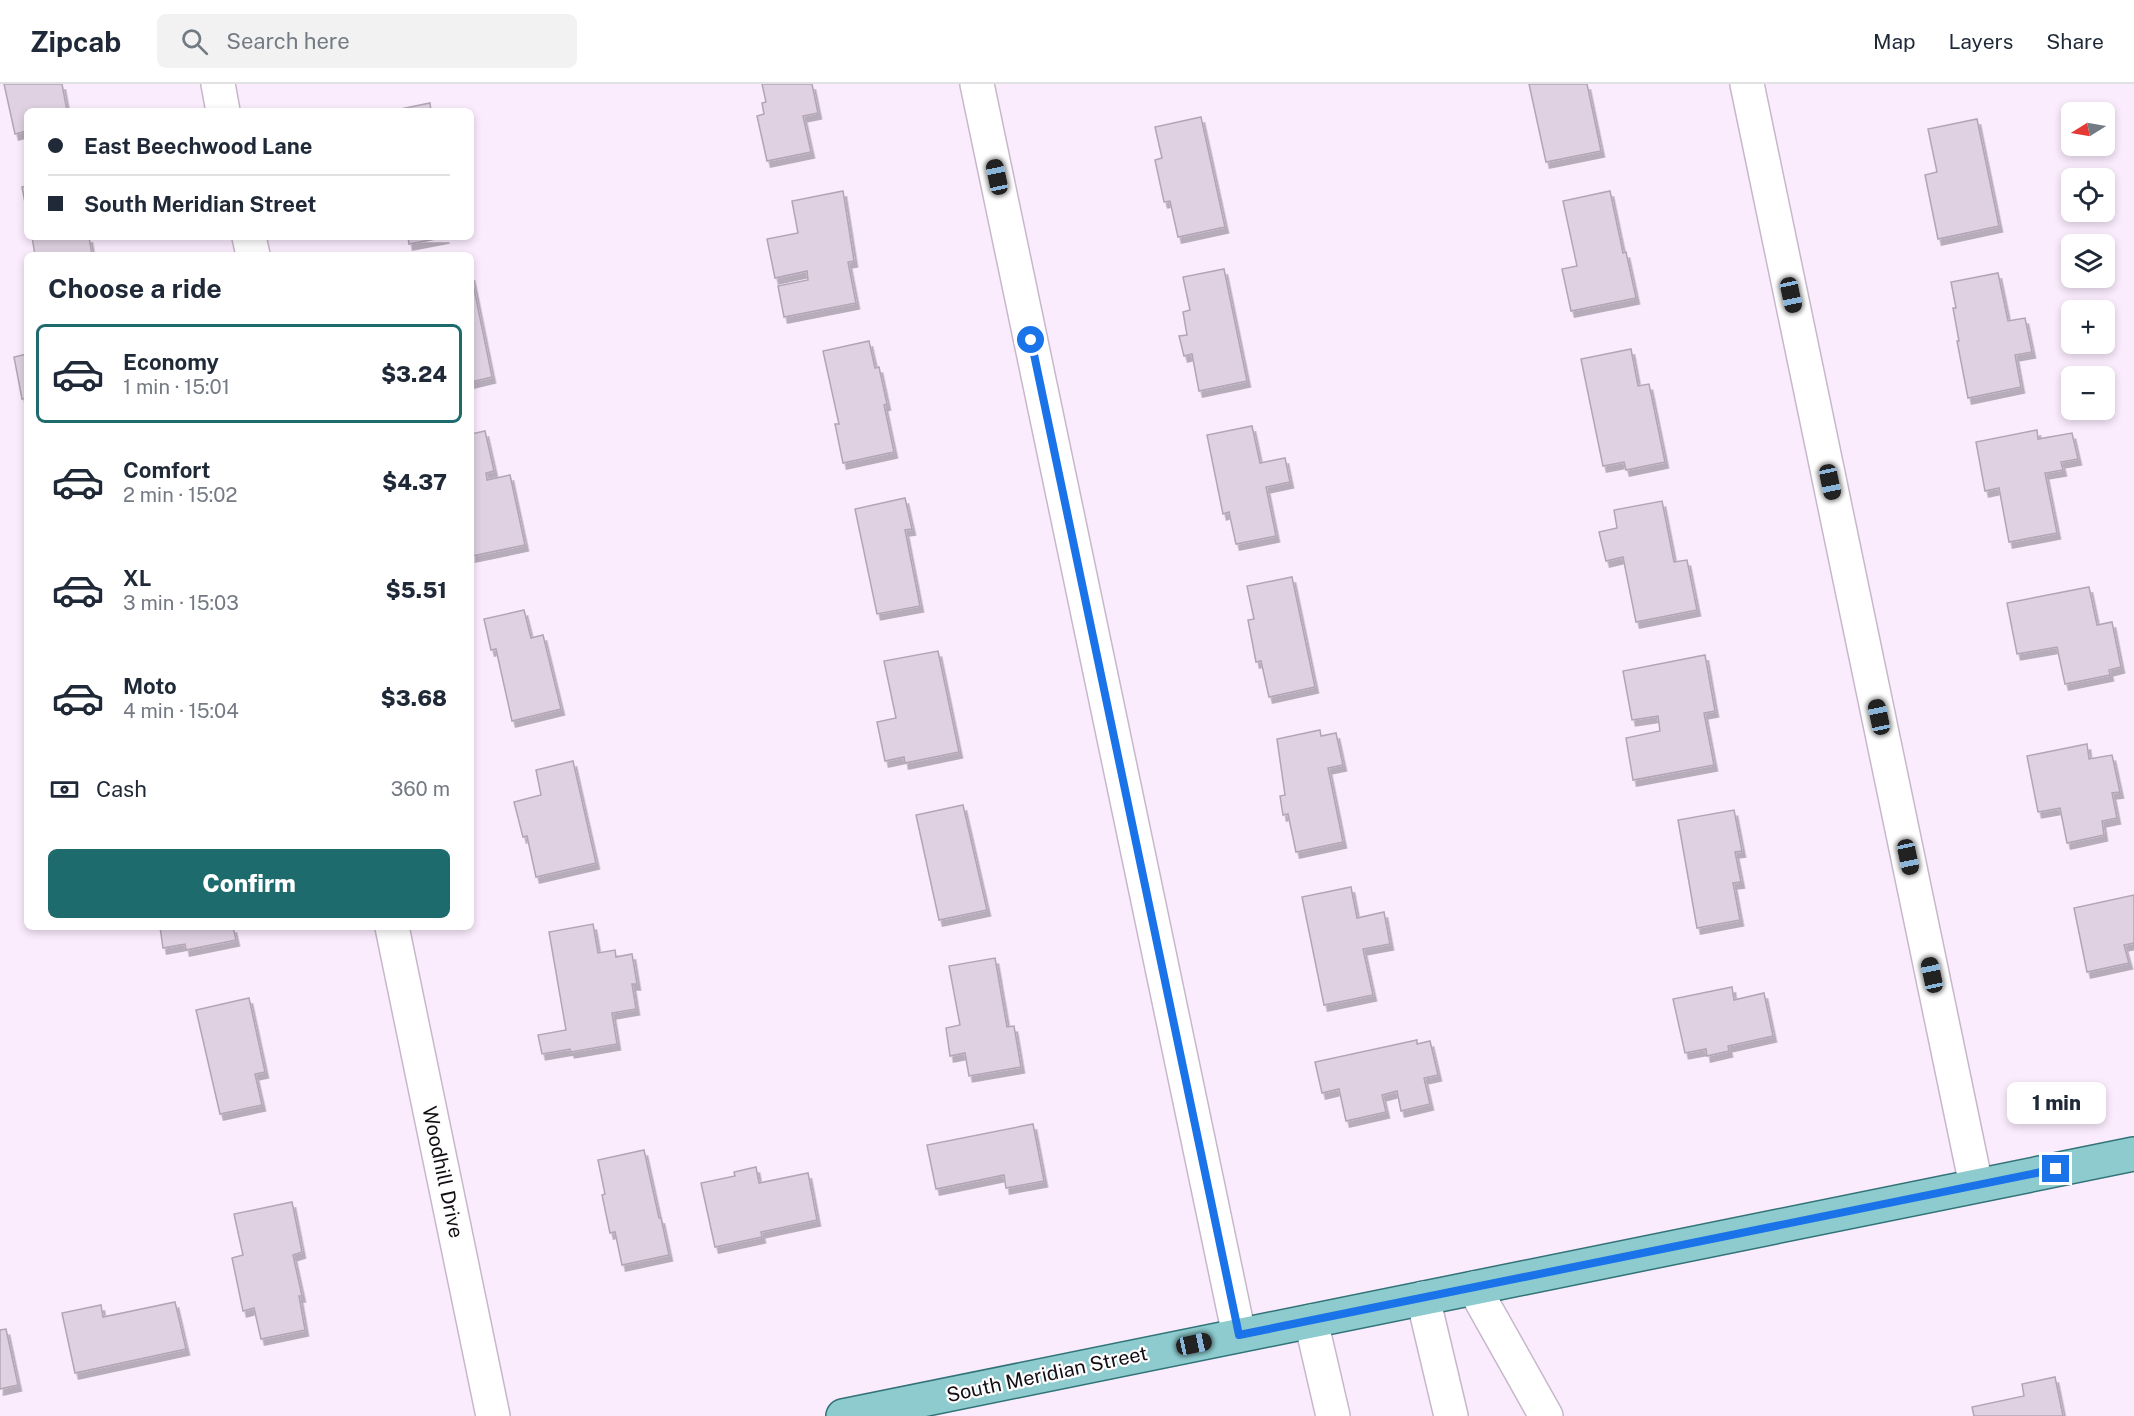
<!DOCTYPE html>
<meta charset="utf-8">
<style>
body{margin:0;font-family:"Public Sans",sans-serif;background:#f2f2f3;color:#1f2937;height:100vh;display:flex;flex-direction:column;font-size:22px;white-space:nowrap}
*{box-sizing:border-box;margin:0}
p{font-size:20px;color:#747a83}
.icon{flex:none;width:33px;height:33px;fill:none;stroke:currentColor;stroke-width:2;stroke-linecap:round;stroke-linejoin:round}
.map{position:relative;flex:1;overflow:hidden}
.sheet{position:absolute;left:24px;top:168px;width:450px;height:678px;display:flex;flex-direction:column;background:#fff;border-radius:9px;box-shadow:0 3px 9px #0003}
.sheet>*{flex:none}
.hud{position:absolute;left:24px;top:24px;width:450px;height:132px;border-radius:9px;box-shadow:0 3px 9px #0003;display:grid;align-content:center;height:132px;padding:0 24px;background:#fff}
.needle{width:39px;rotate:259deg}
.controls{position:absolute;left:2061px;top:18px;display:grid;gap:12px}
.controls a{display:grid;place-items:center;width:54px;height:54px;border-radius:9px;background:#fff;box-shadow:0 3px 9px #0003;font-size:30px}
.end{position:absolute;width:27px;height:27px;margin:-14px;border:8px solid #1a73e8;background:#fff;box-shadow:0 0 0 3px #fff}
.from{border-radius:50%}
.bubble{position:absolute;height:42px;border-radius:9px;background:#fff;box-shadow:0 3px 9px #0003;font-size:20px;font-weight:800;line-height:42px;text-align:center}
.car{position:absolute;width:18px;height:36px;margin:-18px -9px;border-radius:8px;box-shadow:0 0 4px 2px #0007;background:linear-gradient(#222 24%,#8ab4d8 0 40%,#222 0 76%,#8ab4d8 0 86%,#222 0)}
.hud b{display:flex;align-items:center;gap:21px;height:57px;font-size:22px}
.hud b+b{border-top:2px solid #e0e1e3}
.hud i{width:15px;height:15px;background:#1f2937}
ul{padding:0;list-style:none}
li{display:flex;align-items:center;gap:18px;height:99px;margin:0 12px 9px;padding:0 12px;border:3px solid transparent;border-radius:9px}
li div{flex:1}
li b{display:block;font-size:22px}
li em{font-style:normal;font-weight:800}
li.current{border-color:#1e6b6e}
li>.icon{width:54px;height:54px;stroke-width:1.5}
h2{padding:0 24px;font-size:27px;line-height:72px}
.pay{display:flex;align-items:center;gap:15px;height:66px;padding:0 24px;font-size:22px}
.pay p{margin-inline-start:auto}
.button{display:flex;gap:12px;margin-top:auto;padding:12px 24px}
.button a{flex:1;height:69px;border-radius:9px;background:#1e6b6e;color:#fff;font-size:24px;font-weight:800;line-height:69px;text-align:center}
header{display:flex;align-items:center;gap:36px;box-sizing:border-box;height:84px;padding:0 30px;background:#fff;border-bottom:2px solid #e0e1e3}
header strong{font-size:28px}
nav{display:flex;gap:33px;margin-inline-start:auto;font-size:21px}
.search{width:420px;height:54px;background:#f2f2f3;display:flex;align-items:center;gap:15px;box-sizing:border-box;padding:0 21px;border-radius:9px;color:#747a83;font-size:22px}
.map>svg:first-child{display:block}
.building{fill:#dfd1e2;stroke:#b2a5b6;stroke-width:1.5;filter:url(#shadow)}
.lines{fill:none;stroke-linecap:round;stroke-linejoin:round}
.minor-casing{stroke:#c6b8ca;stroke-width:36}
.major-casing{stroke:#317377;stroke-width:36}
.minor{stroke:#fff;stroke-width:33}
.major{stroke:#8dcbce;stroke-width:33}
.route{stroke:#1a73e8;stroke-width:8}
.labels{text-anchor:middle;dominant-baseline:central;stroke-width:4.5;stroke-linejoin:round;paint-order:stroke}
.street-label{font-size:20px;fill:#130e14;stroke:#fefefe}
</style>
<header>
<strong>Zipcab</strong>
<div class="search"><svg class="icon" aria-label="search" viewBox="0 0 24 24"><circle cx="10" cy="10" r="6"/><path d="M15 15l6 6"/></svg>Search here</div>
<nav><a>Map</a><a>Layers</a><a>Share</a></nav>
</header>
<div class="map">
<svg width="2134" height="1332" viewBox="0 0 2134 1332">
<defs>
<filter id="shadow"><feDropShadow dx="3.5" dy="6" stdDeviation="0" flood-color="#0004"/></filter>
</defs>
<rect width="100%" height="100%" fill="#faebfd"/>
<g class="building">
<polygon points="4,0 62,0 67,27 27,27 27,47 15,50"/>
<polygon points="762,0 812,0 818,29 803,32 811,68 767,77 757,32 764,30 762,19 766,18"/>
<polygon points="1529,0 1587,0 1601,67 1546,78"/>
<polygon points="430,19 431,27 391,27"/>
<polygon points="1201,33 1225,143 1178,153 1170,117 1164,118 1155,76 1162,74 1155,43"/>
<polygon points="1977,35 1999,142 1938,155 1925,91 1937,88 1928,45"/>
<polygon points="27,102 27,129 22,103"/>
<polygon points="843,107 854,177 848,178 856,219 784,233 778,202 808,196 807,187 775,194 767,155 798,149 792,117"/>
<polygon points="1610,107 1623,169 1626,168 1636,214 1571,227 1562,185 1577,182 1563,117"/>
<polygon points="32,153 89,153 92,171 35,171"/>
<polygon points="408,153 446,153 409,160"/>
<polygon points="1224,185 1247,297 1199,307 1192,270 1184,272 1179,252 1187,251 1183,228 1190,226 1183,193"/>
<polygon points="1998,189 2008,237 2025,234 2032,268 2015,271 2021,303 1968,314 1957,257 1959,257 1953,224 1956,224 1951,198"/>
<polygon points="471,190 492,293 471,298"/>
<polygon points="869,257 875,284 879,283 887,320 884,321 894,368 843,379 835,340 839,340 823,267"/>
<polygon points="1631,265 1638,302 1649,300 1665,378 1626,386 1624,378 1603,382 1581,275"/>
<polygon points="27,270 27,314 22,315 14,273"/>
<polygon points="1252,342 1260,379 1285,374 1290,398 1266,403 1276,452 1236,460 1229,428 1223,430 1207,351"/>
<polygon points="2037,346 2038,355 2072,349 2078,375 2061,378 2063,386 2045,389 2057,449 2009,458 1999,404 1985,407 1976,358"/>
<polygon points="485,347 494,387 486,389 487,396 510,391 525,461 472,472 471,350"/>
<polygon points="905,414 912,445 905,446 920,522 877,530 855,425"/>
<polygon points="1662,417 1674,478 1687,476 1697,526 1636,538 1623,473 1606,477 1599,448 1617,444 1614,426"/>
<polygon points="1292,493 1315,603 1269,613 1261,577 1256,578 1248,536 1254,535 1247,502"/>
<polygon points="2089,503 2097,541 2112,538 2121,583 2109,586 2110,591 2065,600 2057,563 2017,570 2007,519"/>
<polygon points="524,526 531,554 543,551 561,625 512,637 496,565 491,566 484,535"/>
<polygon points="938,567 959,668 905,679 904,673 885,677 877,638 896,634 884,577"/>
<polygon points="1705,571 1715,627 1704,629 1714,681 1633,696 1626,654 1660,647 1658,632 1632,636 1623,587"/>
<polygon points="1320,646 1321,652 1336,649 1343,681 1328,684 1343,758 1296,768 1288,730 1283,731 1280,712 1285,711 1277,655"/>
<polygon points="2087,660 2089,675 2112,671 2120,708 2112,709 2117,734 2102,737 2104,751 2067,759 2060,724 2038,728 2027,672"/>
<polygon points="573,677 596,779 536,793 527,752 523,753 514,718 541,711 536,686"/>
<polygon points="963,721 987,826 939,836 916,731"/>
<polygon points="1734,726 1742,767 1735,768 1741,798 1733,799 1740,836 1697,844 1678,736"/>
<polygon points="1351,803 1357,834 1384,828 1390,860 1363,865 1373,911 1324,921 1302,813"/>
<polygon points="2134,811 2134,859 2124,861 2129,879 2087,888 2074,824"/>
<polygon points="593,840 598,869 615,866 616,873 632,870 637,900 632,900 636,925 612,929 617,960 571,968 570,965 542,970 538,951 566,946 549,848"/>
<polygon points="160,843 233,843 236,856 186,866 185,860 163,864"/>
<polygon points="995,874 1007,943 1014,942 1021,983 969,992 965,969 950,972 946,944 960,941 949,882"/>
<polygon points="1732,903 1734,916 1764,909 1773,952 1728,962 1729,967 1707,972 1706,965 1685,969 1673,915"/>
<polygon points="249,914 265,988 255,990 262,1021 220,1030 196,926"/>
<polygon points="1417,956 1417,960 1430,957 1438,991 1424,994 1430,1020 1401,1027 1397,1007 1382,1011 1386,1028 1346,1037 1339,1005 1322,1009 1315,978"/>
<polygon points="1033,1040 1044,1097 1006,1104 1004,1091 936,1105 927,1061"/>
<polygon points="644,1066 659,1134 661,1134 669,1171 622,1181 615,1148 610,1149 602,1111 605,1110 598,1076"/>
<polygon points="756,1083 759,1099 808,1089 817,1136 761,1148 762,1153 715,1163 701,1099 735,1092 734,1088"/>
<polygon points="292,1118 302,1168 293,1171 302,1212 299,1212 305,1246 261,1255 254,1224 243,1227 232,1174 243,1171 234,1130"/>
<polygon points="175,1218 186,1265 75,1289 62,1229 101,1221 103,1233"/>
<polygon points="6,1245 18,1301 0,1305 0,1246"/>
<polygon points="2055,1293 2063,1332 1974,1332 1972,1323 2024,1312 2022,1300"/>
</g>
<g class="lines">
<g class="minor-casing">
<g id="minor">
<polyline points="218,0 223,27"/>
<polyline points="977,0 1239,1251"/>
<polyline points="1747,0 1976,1101"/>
<polyline points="249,153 253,171"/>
<polyline points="392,843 493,1332"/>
<polyline points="1474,1204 1546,1332"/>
<polyline points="1423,1214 1451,1332"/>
<polyline points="1311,1237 1333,1332"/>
</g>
</g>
<g class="major-casing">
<polyline id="major" points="843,1332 2134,1070"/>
</g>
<use href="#minor" class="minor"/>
<use href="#major" class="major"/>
</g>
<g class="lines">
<polyline class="route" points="1031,256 1239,1251 2056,1085"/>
</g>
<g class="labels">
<g class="street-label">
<text transform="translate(443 1088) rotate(78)">Woodhill Drive</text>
<text transform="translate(1047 1290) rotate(-12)">South Meridian Street</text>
</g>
</g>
</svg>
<div class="controls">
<a><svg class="needle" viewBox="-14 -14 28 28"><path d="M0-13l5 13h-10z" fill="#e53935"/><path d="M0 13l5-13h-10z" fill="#747a83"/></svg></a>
<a><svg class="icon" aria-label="locate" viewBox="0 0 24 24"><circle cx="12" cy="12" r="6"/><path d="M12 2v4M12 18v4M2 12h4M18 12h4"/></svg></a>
<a><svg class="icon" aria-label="layers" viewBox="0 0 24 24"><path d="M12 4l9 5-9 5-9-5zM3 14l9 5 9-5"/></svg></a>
<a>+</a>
<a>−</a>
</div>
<i class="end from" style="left:1031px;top:256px"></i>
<i class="end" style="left:2056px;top:1085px"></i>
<div class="bubble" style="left:2007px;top:998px;width:99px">1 min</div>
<i class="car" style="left:997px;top:93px;rotate:348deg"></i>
<i class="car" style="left:1791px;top:211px;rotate:168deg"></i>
<i class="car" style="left:1830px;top:398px;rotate:168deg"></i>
<i class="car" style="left:1879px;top:633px;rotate:348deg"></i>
<i class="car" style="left:1908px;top:773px;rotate:168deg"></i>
<i class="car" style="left:1932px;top:891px;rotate:348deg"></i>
<i class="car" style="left:1194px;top:1260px;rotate:78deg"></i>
<div class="hud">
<b><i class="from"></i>East Beechwood Lane</b>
<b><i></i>South Meridian Street</b>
</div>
<section class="sheet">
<h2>Choose a ride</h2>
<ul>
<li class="current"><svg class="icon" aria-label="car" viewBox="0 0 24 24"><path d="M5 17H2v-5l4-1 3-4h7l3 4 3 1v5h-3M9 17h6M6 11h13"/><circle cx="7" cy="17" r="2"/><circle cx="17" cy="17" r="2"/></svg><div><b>Economy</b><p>1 min · 15:01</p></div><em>$3.24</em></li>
<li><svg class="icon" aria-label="car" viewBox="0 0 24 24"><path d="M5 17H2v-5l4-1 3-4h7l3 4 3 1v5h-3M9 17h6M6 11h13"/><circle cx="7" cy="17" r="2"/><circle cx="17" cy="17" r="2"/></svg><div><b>Comfort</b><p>2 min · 15:02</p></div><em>$4.37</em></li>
<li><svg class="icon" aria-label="car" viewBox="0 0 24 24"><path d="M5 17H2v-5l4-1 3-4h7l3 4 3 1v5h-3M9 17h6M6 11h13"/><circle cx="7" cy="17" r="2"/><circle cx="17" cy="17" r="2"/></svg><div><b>XL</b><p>3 min · 15:03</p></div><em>$5.51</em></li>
<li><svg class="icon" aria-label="car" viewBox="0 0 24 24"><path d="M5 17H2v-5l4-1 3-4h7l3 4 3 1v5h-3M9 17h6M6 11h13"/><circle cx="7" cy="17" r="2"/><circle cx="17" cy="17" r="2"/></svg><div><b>Moto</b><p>4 min · 15:04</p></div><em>$3.68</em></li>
</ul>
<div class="pay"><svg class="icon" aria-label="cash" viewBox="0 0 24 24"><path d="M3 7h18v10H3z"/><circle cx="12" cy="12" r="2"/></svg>Cash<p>360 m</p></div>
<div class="button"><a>Confirm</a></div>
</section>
</div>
